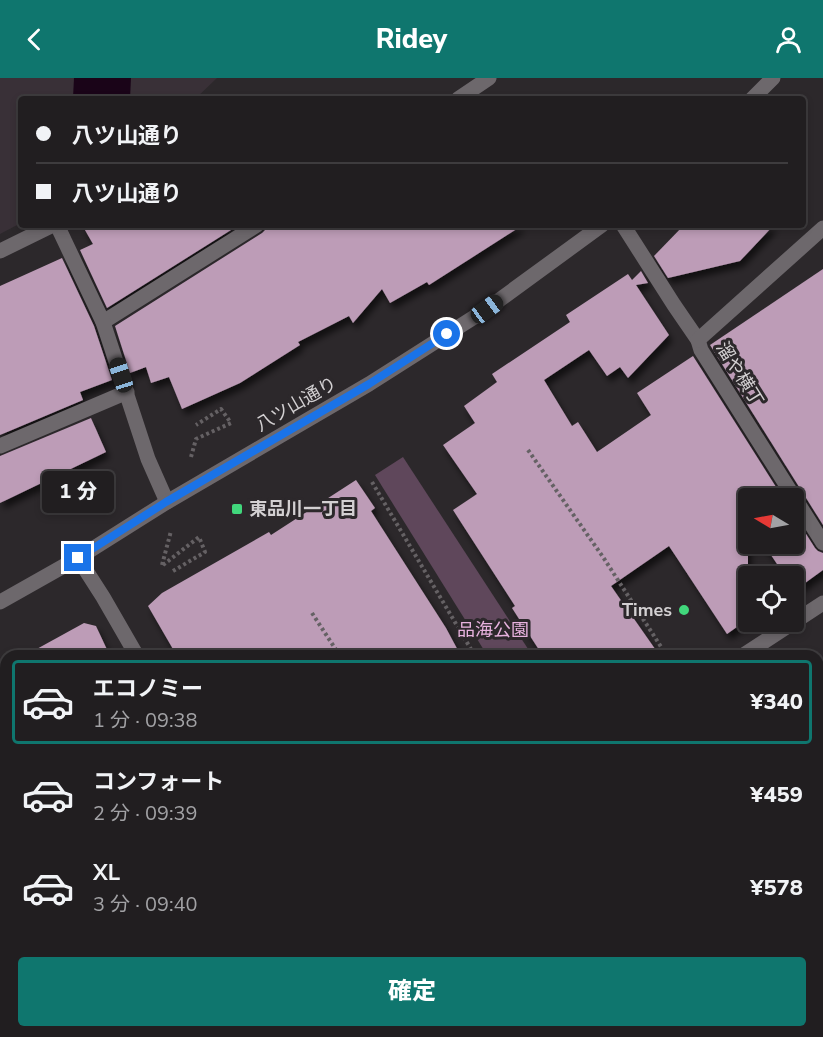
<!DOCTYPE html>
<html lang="ja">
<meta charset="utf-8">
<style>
body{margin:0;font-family:"Nunito Sans","Noto Sans JP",sans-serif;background:#292729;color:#f1f3f6;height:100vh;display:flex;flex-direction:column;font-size:22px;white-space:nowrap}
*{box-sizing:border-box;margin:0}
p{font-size:20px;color:#a2a2a5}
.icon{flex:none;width:33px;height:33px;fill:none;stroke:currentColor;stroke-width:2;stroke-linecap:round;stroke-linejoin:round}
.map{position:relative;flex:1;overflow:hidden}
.panel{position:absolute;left:0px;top:572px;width:824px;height:388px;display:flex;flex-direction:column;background:#211e20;border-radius:18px 18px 0 0;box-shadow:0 3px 9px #0003,0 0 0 2px #3e3c3e}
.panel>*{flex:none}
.hud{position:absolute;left:18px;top:18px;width:788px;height:132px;border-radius:6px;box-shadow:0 3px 9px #0003,0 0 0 2px #3e3c3e;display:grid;align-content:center;height:132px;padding:0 18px;background:#211e20}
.needle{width:39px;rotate:280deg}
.controls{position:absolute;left:738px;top:410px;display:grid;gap:12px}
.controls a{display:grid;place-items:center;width:66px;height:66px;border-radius:6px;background:#211e20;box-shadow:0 3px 9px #0003,0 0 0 2px #3e3c3e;font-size:30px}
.end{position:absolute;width:27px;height:27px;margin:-14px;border:8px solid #1a73e8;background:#fff;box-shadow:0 0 0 3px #fff}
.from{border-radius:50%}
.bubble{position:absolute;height:42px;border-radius:6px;background:#211e20;box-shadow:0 3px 9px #0003,0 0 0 2px #3e3c3e;font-size:20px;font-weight:800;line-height:42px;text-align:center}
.car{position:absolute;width:18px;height:36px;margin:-18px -9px;border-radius:8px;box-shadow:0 0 4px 2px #0007;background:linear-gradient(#222 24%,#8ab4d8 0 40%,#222 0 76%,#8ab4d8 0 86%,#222 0)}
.hud b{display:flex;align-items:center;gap:21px;height:57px;font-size:22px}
.hud b+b{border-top:2px solid #3e3c3e}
.hud i{width:15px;height:15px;background:#f1f3f6}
ul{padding:10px 0 0;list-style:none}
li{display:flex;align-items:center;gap:18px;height:84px;margin:0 12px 9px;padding:0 6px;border:3px solid transparent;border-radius:6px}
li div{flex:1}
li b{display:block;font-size:22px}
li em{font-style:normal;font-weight:800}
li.current{border-color:#0f766e}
li>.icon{width:54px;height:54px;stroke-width:1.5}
.primary-button{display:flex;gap:12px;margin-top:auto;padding:12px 18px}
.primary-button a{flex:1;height:69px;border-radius:6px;background:#0f766e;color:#fff;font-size:24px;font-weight:800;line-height:69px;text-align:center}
header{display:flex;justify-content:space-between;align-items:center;height:78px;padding:0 18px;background:#0f766e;color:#fff;font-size:27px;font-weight:800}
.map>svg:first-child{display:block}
.built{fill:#393037}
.green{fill:#5f475b}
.water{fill:#1a0418}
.building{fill:#bd9cb7;filter:url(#shadow)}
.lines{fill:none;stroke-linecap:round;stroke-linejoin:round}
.path{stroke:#656164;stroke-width:4;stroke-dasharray:3 3;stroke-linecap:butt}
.lane{stroke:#6d686c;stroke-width:15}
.street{stroke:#6d686c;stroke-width:15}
.secondary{stroke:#6d686c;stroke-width:15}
.route{stroke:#1a73e8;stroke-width:8}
.poi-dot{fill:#41d77c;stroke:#2c282b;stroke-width:2}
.labels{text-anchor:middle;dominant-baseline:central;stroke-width:6;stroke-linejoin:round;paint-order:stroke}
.street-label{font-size:18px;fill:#d3d0d2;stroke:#2c282b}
.poi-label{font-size:18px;font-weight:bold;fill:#d3d0d2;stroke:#2c282b;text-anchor:start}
.park-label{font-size:18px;fill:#e7b2de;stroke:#2c282b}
</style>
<header><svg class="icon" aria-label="back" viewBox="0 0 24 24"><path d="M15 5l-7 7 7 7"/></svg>Ridey<svg class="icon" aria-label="person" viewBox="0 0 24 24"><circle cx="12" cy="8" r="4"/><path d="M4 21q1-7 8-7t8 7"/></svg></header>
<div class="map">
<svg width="823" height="959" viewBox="0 0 823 959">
<defs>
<filter id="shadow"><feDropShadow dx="3.5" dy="6" stdDeviation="3" flood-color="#0009"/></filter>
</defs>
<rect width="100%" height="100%" fill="#2c282b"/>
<polygon class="built" points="0,0 217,0 195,21 21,21 21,145 0,156"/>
<g class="green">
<polygon points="403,379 532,577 487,577 375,397"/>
<polygon points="818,848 823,849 823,959 770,959 770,954 818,954"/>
</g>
<polygon class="water" points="74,0 131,0 130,21 73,20"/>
<g class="building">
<polygon points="82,147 239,147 107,230 80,172 93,166"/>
<polygon points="267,147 523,147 429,207 427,204 390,225 382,211 353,245 349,238 298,264 300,267 240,305 182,331 169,299 151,305 146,289 130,295 115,248 262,155 265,152"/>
<polygon points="684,147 774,147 740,183 668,200 654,178"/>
<polygon points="62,180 94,248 112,302 80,314 83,322 0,357 0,208"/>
<polygon points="823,191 823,447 710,267"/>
<polygon points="641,193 648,205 636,207 669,257 628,300 620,289 607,298 589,272 544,302 572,348 578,344 597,374 651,337 637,315 693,278 783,420 748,420 748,541 727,556 669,468 611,508 660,578 543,578 512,530 515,528 453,432 477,416 443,367 475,345 464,328 497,304 492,296 570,244 566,237 628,196 632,202"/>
<polygon points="91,340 106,374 0,425 0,378"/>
<polygon points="356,402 375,430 371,433 446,550 461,578 177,578 148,528 162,515 269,454 271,457"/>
<polygon points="794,437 815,470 818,473 823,475 823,492 794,513 794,498 785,498 763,465 794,465"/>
<polygon points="84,545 96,548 110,578 24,578"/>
</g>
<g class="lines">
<g class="path">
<polyline points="528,372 603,479 667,578"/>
<polyline points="191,379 196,361 231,345 221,331 196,347"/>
<polyline points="372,404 475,578"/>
<polyline points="162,487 171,453"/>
<polyline points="163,487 199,459 205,474 173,493"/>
<polyline points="312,535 340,578"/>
<polyline points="726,959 726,954"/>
</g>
<g class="lane">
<polyline points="458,21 489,0"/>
<polyline points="103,244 257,147"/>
<polyline points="0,368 127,314"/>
<polyline points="818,775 823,776"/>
<polyline points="259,954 260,959"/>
</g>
<g class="street">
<polyline points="57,147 103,244 148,381 167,424"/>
<polyline points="623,147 674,227 698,262 701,272 823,465"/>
<polyline points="0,173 53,147"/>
<polyline points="698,262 823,150"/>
<polyline points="78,480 103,519 137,578"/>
<polyline points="0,922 6,934"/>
<polyline points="16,954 18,959"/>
<polyline points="439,954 441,959"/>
</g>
<g class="secondary">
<polyline points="752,21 773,0"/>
<polyline points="0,524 78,480 167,424 369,306 487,231 602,147"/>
<polyline points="742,578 823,525"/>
<polyline points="207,959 216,954"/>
</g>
</g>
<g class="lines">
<polyline class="route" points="78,480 166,424 369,306 447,256"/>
</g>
<g class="poi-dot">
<rect x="231" y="425" width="12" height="12" rx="3"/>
<circle cx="684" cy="532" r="6"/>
</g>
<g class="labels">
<g class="street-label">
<text transform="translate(740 296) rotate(58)">溜や横丁</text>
<text transform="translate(296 326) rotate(-30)">八ツ山通り</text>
</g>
<g class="poi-label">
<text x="249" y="431">東品川一丁目</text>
<text x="672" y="532" text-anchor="end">Times</text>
</g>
<g class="park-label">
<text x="493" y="552">品海公園</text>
</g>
</g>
</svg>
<div class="controls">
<a><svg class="needle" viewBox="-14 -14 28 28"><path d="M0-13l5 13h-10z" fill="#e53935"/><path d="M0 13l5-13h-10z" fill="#a2a2a5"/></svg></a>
<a><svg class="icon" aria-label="locate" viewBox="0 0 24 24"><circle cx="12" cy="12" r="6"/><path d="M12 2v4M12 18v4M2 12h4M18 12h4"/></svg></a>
</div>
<i class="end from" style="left:447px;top:256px"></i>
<i class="end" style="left:78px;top:480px"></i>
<div class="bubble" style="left:42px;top:393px;width:72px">1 分</div>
<i class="car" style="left:487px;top:231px;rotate:54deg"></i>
<i class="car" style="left:121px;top:297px;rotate:342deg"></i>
<div class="hud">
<b><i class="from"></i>八ツ山通り</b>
<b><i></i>八ツ山通り</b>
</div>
<section class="panel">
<ul>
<li class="current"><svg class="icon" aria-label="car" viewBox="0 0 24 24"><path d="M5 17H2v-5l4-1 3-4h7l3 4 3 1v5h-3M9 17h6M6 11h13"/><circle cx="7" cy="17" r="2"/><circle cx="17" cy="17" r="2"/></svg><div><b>エコノミー</b><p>1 分 · 09:38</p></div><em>¥340</em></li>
<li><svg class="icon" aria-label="car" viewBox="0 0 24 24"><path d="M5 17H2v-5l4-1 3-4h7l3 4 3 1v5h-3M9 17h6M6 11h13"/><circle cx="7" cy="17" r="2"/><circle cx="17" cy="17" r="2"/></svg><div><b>コンフォート</b><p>2 分 · 09:39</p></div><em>¥459</em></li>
<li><svg class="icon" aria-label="car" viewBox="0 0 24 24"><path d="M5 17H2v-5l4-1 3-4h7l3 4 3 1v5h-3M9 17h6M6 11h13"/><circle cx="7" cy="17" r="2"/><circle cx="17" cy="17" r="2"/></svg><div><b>XL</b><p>3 分 · 09:40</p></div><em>¥578</em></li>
</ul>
<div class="primary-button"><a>確定</a></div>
</section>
</div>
